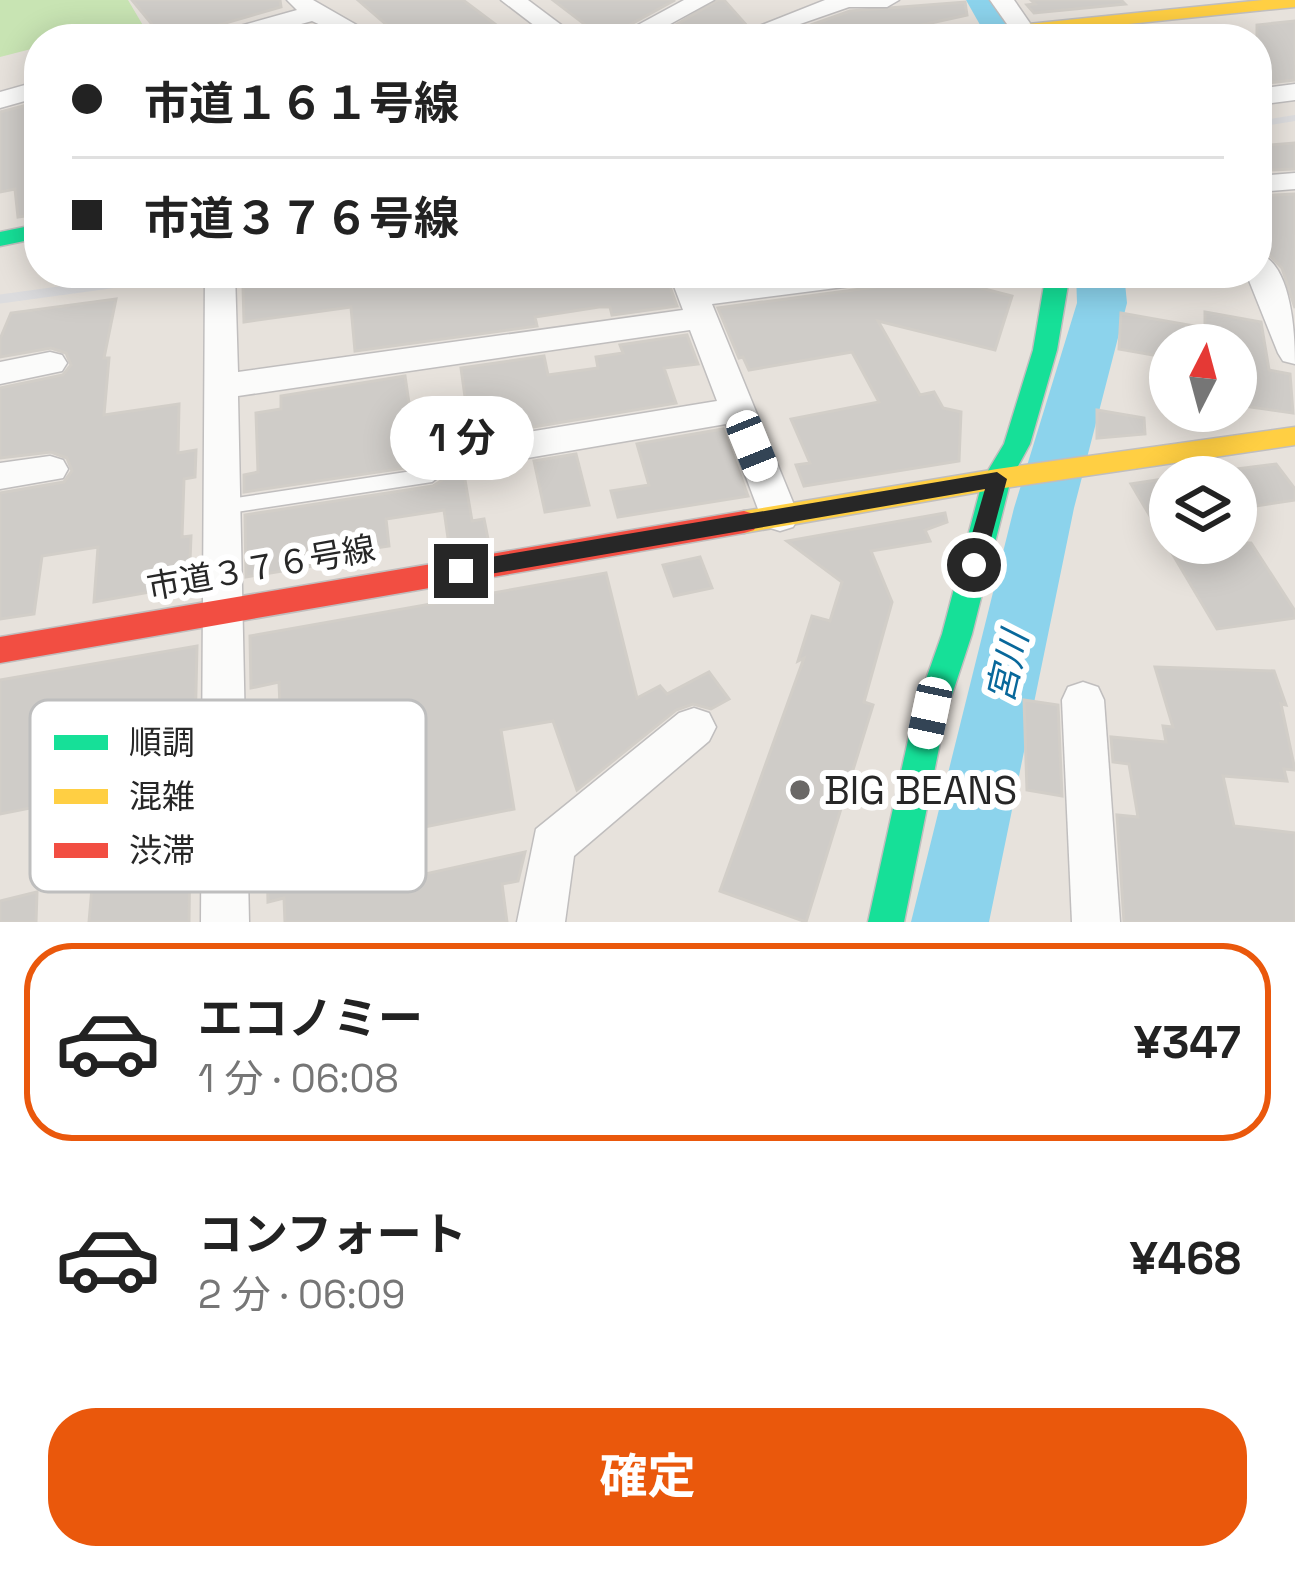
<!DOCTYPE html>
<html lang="ja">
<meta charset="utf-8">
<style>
body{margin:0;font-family:"Space Grotesk","Noto Sans JP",sans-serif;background:#f6f6f6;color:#222;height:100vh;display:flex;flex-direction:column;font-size:45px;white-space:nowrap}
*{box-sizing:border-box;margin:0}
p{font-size:39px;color:#767676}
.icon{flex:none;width:66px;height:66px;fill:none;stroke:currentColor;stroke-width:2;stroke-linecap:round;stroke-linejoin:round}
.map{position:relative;height:922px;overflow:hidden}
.side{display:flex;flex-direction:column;background:#fff;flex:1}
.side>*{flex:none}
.guide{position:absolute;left:24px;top:24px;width:1248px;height:264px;border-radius:48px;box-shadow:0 6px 30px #0003;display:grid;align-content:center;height:264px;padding:0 48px;background:#fff}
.needle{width:78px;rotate:6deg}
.controls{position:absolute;left:1149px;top:324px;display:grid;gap:24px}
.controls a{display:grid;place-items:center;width:108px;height:108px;border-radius:50%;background:#fff;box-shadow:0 6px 30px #0003;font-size:60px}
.end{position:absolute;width:54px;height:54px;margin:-27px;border:15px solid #272727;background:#fff;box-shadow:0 0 0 6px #fff}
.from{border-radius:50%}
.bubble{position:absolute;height:84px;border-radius:42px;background:#fff;box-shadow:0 6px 30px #0003;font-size:39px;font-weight:700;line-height:84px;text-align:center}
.car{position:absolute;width:36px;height:72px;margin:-36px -18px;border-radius:15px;box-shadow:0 0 9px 3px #0007;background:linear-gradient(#fff 24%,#345 0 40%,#fff 0 76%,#345 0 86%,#fff 0)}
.guide b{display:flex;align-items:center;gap:42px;height:114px;font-size:45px}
.guide b+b{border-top:3px solid #e0e0e0}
.guide i{width:30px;height:30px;background:#222}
ul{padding:21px 0 0;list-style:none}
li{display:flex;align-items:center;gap:36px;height:198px;margin:0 24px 18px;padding:0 24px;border:6px solid transparent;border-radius:48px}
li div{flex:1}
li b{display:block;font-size:45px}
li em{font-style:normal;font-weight:700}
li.current{border-color:#ea580c}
li>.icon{width:108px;height:108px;stroke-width:1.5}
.primary-button{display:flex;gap:24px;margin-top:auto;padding:24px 48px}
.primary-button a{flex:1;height:138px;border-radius:48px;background:#ea580c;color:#fff;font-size:48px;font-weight:700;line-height:138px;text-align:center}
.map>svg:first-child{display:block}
.green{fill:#c8e4b3}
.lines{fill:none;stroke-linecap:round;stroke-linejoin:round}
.river{fill:#8cd3ec;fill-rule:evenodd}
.building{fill:#cfccc8;stroke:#d2cec8;stroke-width:3}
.lane-casing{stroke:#c0bebe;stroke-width:3}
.street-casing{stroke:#c0bebe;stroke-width:3}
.fast-casing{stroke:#c0bebe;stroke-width:3}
.slow-casing{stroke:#c0bebe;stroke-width:3}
.jam-casing{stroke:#c0bebe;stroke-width:3}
.lane{fill:#fbfbfa;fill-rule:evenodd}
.street{fill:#fbfbfa;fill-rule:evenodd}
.fast{fill:#16e098;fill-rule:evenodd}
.slow{fill:#ffcf43;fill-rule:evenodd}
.jam{fill:#f24e42;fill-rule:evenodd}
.rail-far1{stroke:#dcdcde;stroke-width:6}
.rail{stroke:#dcdcde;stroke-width:9}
.route{fill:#272727}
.poi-dot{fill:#6a6866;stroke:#fff;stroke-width:4.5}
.labels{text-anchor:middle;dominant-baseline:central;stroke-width:12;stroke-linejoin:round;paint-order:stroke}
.street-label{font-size:33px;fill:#272727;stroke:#fff}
.water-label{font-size:36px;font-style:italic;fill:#08689b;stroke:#fff}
.near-poi-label{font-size:39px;fill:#272727;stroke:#fff;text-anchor:start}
.key{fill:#fff;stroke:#bebebe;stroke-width:3}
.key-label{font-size:33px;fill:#272727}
</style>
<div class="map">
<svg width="1295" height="922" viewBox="0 0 1295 922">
<rect width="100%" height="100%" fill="#e7e2dc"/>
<polygon class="green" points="0,0 128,0 151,39 39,39 39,47 0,57"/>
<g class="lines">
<g class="river">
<polygon points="966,0 1002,0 1026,39 988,39"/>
<polygon points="1076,273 1124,273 1127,303 1074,508 989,922 911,922 1014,508 1077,303"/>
</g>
</g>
<g class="building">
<polygon points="132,0 280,0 281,7 184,35 179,29 160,34"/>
<polygon points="358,0 463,0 515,39 403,39"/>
<polygon points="553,0 675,0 604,39"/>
<polygon points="718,0 724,0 747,26 740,33 748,39 652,39"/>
<polygon points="1031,0 1121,0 1125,4 1034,13 1027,5 1035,4"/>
<polygon points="965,2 967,15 858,39 831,39 811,25 850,11"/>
<polygon points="1295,21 1295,80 1257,84 1257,25"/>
<polygon points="39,102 39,214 18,217 15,189 0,192 0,112"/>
<polygon points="1295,143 1295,169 1270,170 1257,157 1257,146"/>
<polygon points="1295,194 1295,308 1282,268 1257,242 1257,196"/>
<polygon points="336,273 665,273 677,306 612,315 610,307 599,307 535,317 537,326 355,351 351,307 244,322 243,286"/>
<polygon points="894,273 923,273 1012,296 995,350 878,321 920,395 934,392 943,408 961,412 959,461 804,486 796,465 810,463 791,419 879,402 852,352 749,370 743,357 739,358 718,308 876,287"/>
<polygon points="116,299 104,358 109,358 104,415 179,404 178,453 196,450 195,477 184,479 182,537 191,536 189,585 94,602 98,547 42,556 34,614 0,619 0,493 64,482 72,471 67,458 51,452 0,458 0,388 63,375 71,365 66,353 51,348 0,357 0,339 11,313"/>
<polygon points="1205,312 1261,322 1269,370 1290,374 1293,413 1236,405 1236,345 1170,345 1170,358 1119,349 1121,313 1205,328"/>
<polygon points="687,335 698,364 664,368 676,403 509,431 493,437 489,452 473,454 461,368 544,356 548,375 598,368 596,357 623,353 620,345"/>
<polygon points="405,376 415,444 466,434 475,472 464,474 472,521 484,519 488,539 449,545 444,510 386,519 389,546 335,554 336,562 246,577 245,515 433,486 444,479 444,471 431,464 244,492 244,475 258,472 256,413 281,409 281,396"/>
<polygon points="1097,410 1144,418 1145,434 1097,438"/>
<polygon points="723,429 748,496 618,517 611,491 649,485 637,444"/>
<polygon points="576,454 589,505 545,512 534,461"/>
<polygon points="1276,464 1295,489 1295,500 1236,509 1236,469"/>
<polygon points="1170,478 1170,543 1251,543 1295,611 1295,618 1217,629 1131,484"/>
<polygon points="945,513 947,522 925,530 930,541 871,551 892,602 864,702 873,705 806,922 720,891 804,658 798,661 812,616 830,621 842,582 787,541"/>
<polygon points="700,557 712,588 674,596 663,565"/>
<polygon points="606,573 637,698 660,686 667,694 709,672 729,699 711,709 693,704 676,710 577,790 553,721 501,730 514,809 350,842 353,890 525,852 518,881 502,884 507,922 285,922 284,898 268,902 267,859 286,855 279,682 251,688 250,636"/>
<polygon points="197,646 194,776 114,793 114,801 39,818 40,806 0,814 0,680"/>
<polygon points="1155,667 1274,671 1286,705 1281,704 1295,770 1284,769 1287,781 1223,776 1234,826 1295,833 1295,922 1124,922 1117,815 1138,817 1129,764 1113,762 1111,737 1166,742 1163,726 1173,727"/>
<polygon points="1024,700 1058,705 1062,796 1027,790"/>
<polygon points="190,844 189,922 89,922 94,865"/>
<polygon points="37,892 36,922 0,922 0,901"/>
</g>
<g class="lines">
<g class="lane-casing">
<polygon id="lane" points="432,468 441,475 432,482 223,514 216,512 214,507 216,502 223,500"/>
</g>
<g class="street-casing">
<g id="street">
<polygon points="287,0 313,0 381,39 350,39 312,21 247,39 208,39 211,34 297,10"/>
<polygon points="501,0 528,0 580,39 552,39"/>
<polygon points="684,0 714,0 643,39 612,39"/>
<polygon points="825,0 899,0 887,7 849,7 757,39 744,32"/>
<polygon points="990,0 1014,0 1034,29 1030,34 1014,34"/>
<polygon points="39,81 39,97 0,108 0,92"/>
<polygon points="1295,84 1295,100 1257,105 1257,89"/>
<polygon points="1295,173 1295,189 1257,192 1257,176"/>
<path d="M1257,253C1292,262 1295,335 1295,364L1283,361L1278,353L1246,273H1257Z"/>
<polygon points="205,273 235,273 238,372 683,310 669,273 699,273 704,285 797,273 890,273 875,283 712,304 799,517 793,527 780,531 767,527 761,517 726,424 510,461 497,457 492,448 497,439 510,435 717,401 690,330 238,396 249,922 201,922"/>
<polygon points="50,352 62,355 67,363 62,371 0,384 0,362"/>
<polygon points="50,456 63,460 68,469 63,478 0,489 0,463"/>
<polygon points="1083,682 1098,687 1104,700 1120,922 1072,922 1062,700 1068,687"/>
<polygon points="694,708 709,713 716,727 709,741 574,856 565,922 517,922 536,829 679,713"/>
</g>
</g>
<g class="fast-casing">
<g id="fast">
<polygon points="39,224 39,238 0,246 0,232"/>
<polygon points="1046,273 1070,273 1057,350 1030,444 1011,479 972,634 946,713 904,922 868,922 914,713 942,634 983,479 1004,444 1033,350"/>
</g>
</g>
<g class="slow-casing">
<g id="slow">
<polygon points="1263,0 1295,0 1295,7 983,39 920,39 929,34"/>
<polygon points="1295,427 1295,445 997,489 744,533 734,530 730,522 734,514 744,511 997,469"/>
</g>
</g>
<g class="jam-casing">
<polygon id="jam" points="744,511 754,514 758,522 754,530 744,533 0,663 0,637"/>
</g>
<use href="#lane" class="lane"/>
<use href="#street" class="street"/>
<use href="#fast" class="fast"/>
<use href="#slow" class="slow"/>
<use href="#jam" class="jam"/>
<polyline class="rail-far1" points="1257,124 1295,118"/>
<polyline class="rail" points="0,299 190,273"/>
</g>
<polygon class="route" points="997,472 1007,479 984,565 974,573 963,565 985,489 461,579 451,571 461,562"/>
<circle class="poi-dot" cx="800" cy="790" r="12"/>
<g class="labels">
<g class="street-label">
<text transform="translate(261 568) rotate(-10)">市道３７６号線</text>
</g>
<g class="water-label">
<text transform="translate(1008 667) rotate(-77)">宮川</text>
</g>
<g class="near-poi-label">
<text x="824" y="790">BIG BEANS</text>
</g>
</g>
<rect x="30" y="700" width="396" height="192" rx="18" class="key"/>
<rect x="54" y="735" width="54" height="15" fill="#16e098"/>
<rect x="54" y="789" width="54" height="15" fill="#ffcf43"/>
<rect x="54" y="843" width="54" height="15" fill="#f24e42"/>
<g class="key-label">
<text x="129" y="754">順調</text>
<text x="129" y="808">混雑</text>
<text x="129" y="862">渋滞</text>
</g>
</svg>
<div class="controls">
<a><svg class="needle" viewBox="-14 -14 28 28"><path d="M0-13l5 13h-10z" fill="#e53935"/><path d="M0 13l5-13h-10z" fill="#767676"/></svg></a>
<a><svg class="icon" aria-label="layers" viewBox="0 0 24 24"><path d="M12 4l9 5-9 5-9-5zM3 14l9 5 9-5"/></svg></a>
</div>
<i class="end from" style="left:974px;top:565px"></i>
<i class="end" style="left:461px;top:571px"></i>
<div class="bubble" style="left:390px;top:396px;width:144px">1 分</div>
<i class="car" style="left:752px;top:446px;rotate:158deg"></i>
<i class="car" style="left:930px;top:713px;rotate:192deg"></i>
<div class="guide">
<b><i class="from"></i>市道１６１号線</b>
<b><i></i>市道３７６号線</b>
</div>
</div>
<section class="side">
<ul>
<li class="current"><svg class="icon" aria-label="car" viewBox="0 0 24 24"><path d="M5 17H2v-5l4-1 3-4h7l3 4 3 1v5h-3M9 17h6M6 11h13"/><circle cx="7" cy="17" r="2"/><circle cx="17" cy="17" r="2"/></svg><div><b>エコノミー</b><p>1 分 · 06:08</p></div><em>¥347</em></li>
<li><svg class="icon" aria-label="car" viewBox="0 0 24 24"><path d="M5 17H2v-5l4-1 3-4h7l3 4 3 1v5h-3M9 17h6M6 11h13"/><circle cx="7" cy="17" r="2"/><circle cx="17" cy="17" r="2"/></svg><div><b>コンフォート</b><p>2 分 · 06:09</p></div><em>¥468</em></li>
</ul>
<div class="primary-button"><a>確定</a></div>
</section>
